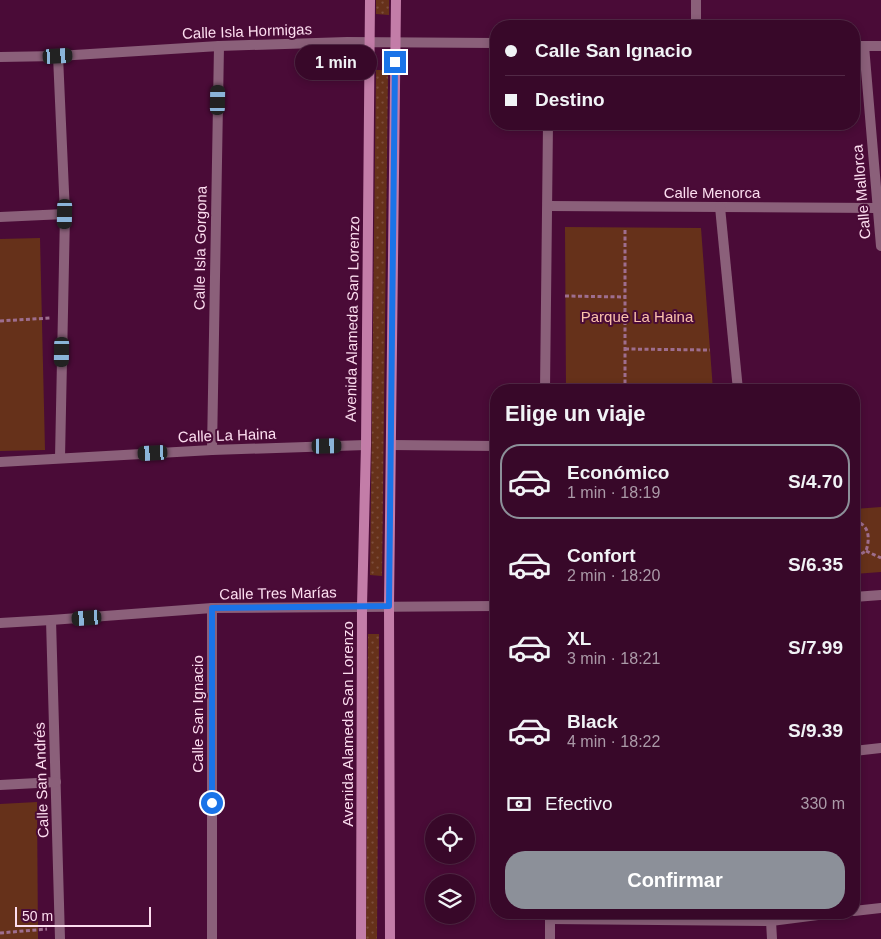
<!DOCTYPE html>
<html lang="es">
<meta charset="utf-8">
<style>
body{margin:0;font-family:Helvetica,sans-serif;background:#3f1131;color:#f1f3f6;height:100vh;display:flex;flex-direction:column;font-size:19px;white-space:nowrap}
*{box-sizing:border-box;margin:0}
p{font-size:16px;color:#ab9aa8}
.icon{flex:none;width:28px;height:28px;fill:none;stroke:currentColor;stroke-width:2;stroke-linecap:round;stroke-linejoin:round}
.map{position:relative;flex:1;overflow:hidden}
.sheet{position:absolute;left:490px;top:384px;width:370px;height:535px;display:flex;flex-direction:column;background:#380829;border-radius:20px;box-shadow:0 2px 8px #0003,0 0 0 1px #522946}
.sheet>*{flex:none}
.banner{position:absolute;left:490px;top:20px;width:370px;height:110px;border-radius:20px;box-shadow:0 2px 8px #0003,0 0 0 1px #522946;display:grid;align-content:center;height:110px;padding:0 15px;background:#380829}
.controls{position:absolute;left:425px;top:814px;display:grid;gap:10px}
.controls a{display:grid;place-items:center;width:50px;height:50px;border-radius:50%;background:#380829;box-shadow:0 2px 8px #0003,0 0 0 1px #522946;font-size:25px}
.scale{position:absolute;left:15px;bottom:12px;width:136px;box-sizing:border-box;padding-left:5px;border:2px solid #fcddef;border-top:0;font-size:14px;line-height:18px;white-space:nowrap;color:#fcddef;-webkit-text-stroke:4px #4a0b37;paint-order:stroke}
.end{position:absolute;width:22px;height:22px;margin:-11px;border:6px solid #1a73e8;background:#fff;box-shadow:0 0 0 2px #fff}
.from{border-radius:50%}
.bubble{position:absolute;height:35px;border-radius:18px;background:#380829;box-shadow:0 2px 8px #0003,0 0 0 1px #522946;font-size:16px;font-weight:700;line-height:35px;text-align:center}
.car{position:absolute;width:15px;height:30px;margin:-15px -8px;border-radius:6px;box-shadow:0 0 4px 1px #0007;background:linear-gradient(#222 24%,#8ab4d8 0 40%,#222 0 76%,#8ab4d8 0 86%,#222 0)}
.banner b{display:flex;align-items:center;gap:18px;height:48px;font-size:19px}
.banner b+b{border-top:1px solid #522946}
.banner i{width:12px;height:12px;background:#f1f3f6}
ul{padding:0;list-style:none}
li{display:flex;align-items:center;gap:15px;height:75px;margin:0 10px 8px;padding:0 5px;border:2px solid transparent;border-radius:20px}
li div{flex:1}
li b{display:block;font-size:19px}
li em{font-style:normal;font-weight:700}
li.active{border-color:#8c9099}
li>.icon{width:45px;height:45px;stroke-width:1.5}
h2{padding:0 15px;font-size:22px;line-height:60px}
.pay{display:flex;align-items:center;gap:12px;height:55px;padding:0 15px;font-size:19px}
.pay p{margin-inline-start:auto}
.action{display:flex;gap:10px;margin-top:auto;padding:10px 15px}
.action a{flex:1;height:58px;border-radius:20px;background:#8c9099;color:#fff;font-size:20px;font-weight:700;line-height:58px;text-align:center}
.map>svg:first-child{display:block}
.grass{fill:url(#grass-dots)}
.park{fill:#66311a}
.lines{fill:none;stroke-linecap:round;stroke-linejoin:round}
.path{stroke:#9e6e8e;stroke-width:3;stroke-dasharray:4 2.5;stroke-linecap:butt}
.street{stroke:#8b607a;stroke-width:10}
.secondary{stroke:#c37da8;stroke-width:10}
.route{stroke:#1a73e8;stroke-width:6}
.labels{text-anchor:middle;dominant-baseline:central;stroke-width:4;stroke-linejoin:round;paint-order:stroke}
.street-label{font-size:15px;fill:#fcddef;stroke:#4a0b37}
.park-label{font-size:15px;fill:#fac2ab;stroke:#4a0b37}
</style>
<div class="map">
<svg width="881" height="939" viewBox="0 0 881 939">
<defs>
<pattern id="grass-dots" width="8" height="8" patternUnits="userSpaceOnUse" patternTransform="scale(1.25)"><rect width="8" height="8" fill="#66311a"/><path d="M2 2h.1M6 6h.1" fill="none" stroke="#7d4e3c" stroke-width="1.8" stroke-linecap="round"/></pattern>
</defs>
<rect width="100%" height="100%" fill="#4a0b37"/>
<g class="grass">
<polygon points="376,0 389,0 389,15 376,14"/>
<polygon points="376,70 388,70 382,576 370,575"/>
<polygon points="368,634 379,634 377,939 366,939"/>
</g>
<g class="park">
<polygon points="565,227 701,228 713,390 566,390"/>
<polygon points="40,238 45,450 0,451 0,239"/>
<polygon points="881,507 881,572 854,574 854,509"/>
<polygon points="37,802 38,939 0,939 0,804"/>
</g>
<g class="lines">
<g class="path">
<polyline points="565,296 625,297"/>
<polyline points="0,321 50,318"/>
<polyline points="625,349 710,350"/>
<polyline points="625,390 625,228"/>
<path d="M854,521C870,524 870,539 866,551L856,557H854"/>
<polyline points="866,551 881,558"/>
<polyline points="0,933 47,929"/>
</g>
<g class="street">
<polyline points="696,26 696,0"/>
<polyline points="854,46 881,46"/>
<polyline points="864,46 881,246"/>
<polyline points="58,56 65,214 60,458"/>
<polyline points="0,57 58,56 219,46 347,42 496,43"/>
<polyline points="548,206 877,208"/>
<polyline points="720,207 738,390"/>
<polyline points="0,217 65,214"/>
<polyline points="545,390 548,124"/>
<polyline points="391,445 496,446"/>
<polyline points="212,450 219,46"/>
<polyline points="0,462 212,450 366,445"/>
<polyline points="854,597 881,595"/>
<polyline points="51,620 60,939"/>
<polyline points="0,623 51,620 212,608 496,606"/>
<polyline points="854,751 881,748"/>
<polyline points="0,785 56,782"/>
<polyline points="854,911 881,908"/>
<polyline points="550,919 771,921 841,912"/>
<polyline points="771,921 772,939"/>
<polyline points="212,939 212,608"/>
<polyline points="550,939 550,913"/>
</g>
<g class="secondary">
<polyline points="361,939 362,606 366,445 370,0"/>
<polyline points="390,939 389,606 396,0"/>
</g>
</g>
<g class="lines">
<polyline class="route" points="212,803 212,608 389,606 395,62"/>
</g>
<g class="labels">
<g class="street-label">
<text transform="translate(247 31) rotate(-2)">Calle Isla Hormigas</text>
<text x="712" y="192">Calle Menorca</text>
<text transform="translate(861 192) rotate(-95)">Calle Mallorca</text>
<text transform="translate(200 248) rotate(-89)">Calle Isla Gorgona</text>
<text transform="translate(352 319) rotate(-89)">Avenida Alameda San Lorenzo</text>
<text transform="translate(227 435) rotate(-2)">Calle La Haina</text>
<text transform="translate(278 593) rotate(-1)">Calle Tres Marías</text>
<text transform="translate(197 714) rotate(-90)">Calle San Ignacio</text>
<text transform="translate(347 724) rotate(-90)">Avenida Alameda San Lorenzo</text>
<text transform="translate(41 780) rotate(-92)">Calle San Andrés</text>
</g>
<g class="park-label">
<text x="637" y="316">Parque La Haina</text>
</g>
</g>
</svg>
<div class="controls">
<a><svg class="icon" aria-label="locate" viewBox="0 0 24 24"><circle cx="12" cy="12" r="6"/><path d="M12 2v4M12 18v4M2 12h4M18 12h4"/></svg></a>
<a><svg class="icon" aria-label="layers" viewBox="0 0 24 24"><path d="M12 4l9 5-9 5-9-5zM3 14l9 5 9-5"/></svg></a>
</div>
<div class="scale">50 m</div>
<i class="end from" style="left:212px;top:803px"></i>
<i class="end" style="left:395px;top:62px"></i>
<div class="bubble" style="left:295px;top:45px;width:82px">1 min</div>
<i class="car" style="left:58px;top:56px;rotate:87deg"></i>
<i class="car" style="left:218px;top:100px;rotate:1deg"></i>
<i class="car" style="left:65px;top:214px;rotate:181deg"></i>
<i class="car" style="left:62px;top:352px;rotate:181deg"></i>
<i class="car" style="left:327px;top:446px;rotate:89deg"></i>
<i class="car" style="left:153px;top:453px;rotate:267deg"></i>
<i class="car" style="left:87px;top:618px;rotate:266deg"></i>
<div class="banner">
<b><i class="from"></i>Calle San Ignacio</b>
<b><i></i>Destino</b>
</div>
<section class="sheet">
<h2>Elige un viaje</h2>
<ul>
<li class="active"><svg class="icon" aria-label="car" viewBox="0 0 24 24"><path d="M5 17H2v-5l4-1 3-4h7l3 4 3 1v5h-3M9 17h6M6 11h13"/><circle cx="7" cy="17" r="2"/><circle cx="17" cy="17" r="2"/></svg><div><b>Económico</b><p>1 min · 18:19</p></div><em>S/4.70</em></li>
<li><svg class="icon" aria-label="car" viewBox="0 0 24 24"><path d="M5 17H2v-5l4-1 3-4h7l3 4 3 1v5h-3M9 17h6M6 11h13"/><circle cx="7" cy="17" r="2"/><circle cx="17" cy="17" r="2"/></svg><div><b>Confort</b><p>2 min · 18:20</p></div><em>S/6.35</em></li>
<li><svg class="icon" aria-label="car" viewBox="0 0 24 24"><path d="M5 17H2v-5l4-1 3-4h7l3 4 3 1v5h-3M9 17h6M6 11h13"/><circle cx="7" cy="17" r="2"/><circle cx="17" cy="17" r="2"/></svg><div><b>XL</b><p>3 min · 18:21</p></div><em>S/7.99</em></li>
<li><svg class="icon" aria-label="car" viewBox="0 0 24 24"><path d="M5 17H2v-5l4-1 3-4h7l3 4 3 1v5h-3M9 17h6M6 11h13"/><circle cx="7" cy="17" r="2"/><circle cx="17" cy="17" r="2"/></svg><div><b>Black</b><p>4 min · 18:22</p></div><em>S/9.39</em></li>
</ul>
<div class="pay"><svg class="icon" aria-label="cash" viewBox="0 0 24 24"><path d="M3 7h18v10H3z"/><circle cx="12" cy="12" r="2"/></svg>Efectivo<p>330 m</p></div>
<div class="action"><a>Confirmar</a></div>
</section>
</div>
